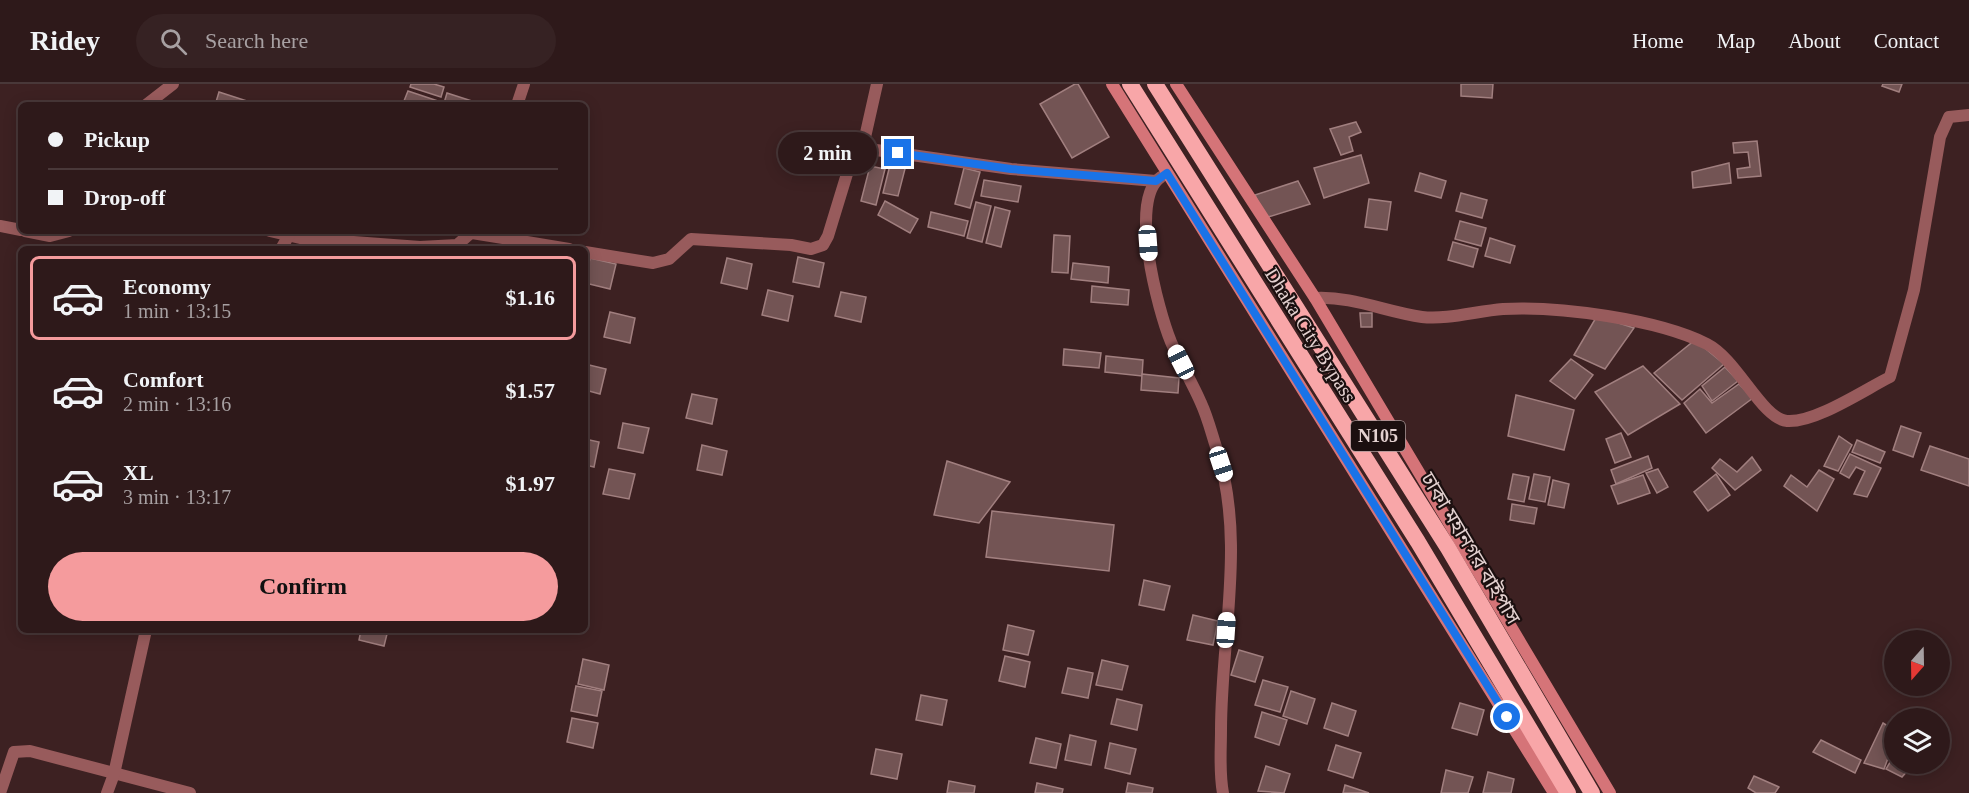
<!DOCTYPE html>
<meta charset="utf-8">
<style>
body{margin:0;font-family:"Times New Roman","Noto Sans Bengali",serif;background:#362223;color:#f1f3f6;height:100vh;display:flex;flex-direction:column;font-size:22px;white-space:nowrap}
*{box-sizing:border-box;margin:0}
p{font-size:20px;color:#a7a0a2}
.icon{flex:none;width:33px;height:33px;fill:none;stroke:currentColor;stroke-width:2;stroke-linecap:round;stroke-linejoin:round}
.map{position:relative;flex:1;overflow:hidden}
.sheet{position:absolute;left:18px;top:162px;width:570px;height:387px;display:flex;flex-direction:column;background:#2e191a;border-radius:9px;box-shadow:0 3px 15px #0003,0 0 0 2px #493839}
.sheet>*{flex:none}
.top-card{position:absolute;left:18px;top:18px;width:570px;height:132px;border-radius:9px;box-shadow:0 3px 15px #0003,0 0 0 2px #493839;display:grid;align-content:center;height:132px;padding:0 30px;background:#2e191a}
.needle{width:39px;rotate:200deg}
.tools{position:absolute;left:1884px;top:546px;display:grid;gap:12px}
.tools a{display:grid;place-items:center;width:66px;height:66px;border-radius:50%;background:#2e191a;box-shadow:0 3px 15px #0003,0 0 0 2px #493839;font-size:30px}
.end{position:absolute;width:27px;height:27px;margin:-14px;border:8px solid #1a73e8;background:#fff;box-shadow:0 0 0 3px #fff}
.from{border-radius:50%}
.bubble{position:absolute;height:42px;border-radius:21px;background:#2e191a;box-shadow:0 3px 15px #0003,0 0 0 2px #493839;font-size:20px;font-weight:700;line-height:42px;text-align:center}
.car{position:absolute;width:18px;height:36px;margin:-18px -9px;border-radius:8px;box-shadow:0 0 4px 2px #0007;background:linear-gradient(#fff 24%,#345 0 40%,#fff 0 76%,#345 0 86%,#fff 0)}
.top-card b{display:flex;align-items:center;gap:21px;height:57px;font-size:22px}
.top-card b+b{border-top:2px solid #493839}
.top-card i{width:15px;height:15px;background:#f1f3f6}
ul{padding:10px 0 0;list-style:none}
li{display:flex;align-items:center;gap:18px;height:84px;margin:0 12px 9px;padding:0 18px;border:3px solid transparent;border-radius:9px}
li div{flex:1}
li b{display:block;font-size:22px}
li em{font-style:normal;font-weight:700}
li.selected{border-color:#f59b9d}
li>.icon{width:54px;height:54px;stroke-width:1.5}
.action{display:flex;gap:12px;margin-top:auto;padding:12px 30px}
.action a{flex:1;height:69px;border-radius:36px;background:#f59b9d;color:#111;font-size:24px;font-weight:700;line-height:69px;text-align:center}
header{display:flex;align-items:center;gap:36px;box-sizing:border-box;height:84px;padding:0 30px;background:#2e191a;border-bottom:2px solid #493839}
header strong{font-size:28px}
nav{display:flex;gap:33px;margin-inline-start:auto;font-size:21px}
.search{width:420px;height:54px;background:#362223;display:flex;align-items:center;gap:15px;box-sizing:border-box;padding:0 21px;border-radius:33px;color:#a7a0a2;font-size:22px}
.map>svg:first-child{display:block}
.building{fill:#735454;stroke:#a17f7f;stroke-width:1.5}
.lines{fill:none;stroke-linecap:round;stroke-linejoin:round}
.minor{stroke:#985b5c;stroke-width:12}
.secondary{stroke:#d57478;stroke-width:12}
.trunk{stroke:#f8a6a8;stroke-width:16}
.route{stroke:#1a73e8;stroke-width:8}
.labels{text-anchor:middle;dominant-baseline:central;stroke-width:4.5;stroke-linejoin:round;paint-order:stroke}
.shield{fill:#1b0f0f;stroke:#a79796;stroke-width:1.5}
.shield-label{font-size:18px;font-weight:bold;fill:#e3d1d0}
.street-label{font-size:20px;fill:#e3d1d0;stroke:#1b0f0f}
</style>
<header>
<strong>Ridey</strong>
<div class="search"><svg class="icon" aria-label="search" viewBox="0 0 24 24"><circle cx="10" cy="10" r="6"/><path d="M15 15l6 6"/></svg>Search here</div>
<nav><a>Home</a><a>Map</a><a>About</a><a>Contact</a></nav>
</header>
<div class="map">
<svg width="1969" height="709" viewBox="0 0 1969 709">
<rect width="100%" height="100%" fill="#3d2122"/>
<g class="building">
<polygon points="411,0 434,0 444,3 441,13 410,3"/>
<polygon points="1075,0 1078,0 1109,53 1072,74 1040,20"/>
<polygon points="1461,0 1493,0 1492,14 1461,12"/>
<polygon points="1883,0 1902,0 1899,8 1882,2"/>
<polygon points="408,7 438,17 437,21 418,21 404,17"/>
<polygon points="219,8 250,18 249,21 225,21 216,18"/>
<polygon points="447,9 478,19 477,21 444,19"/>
<polygon points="1356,38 1361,48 1349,53 1353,67 1341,71 1330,45"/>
<polygon points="1757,57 1761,92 1738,94 1737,85 1750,83 1748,68 1734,69 1733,59"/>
<polygon points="1361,71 1369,99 1324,114 1314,84"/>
<polygon points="892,73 907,77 898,112 883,109"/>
<polygon points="1729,79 1731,99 1693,104 1692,88"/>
<polygon points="870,82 885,85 876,121 861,117"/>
<polygon points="964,84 980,88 970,124 955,120"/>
<polygon points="1420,89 1446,97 1441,114 1415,107"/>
<polygon points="984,96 1021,102 1018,118 981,112"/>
<polygon points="1298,97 1310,120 1265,134 1255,111"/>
<polygon points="1461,109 1487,116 1482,134 1456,127"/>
<polygon points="1369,115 1391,118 1387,146 1365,143"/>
<polygon points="885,117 918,135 910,149 878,131"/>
<polygon points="976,118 991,122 982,158 967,154"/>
<polygon points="995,123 1010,127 1001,163 986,159"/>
<polygon points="931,128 968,137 964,152 928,143"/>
<polygon points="1460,137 1486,144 1481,162 1455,155"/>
<polygon points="1054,151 1070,152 1068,189 1052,188"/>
<polygon points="1490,154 1515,162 1510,179 1485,172"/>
<polygon points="1453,158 1478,165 1473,183 1448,176"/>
<polygon points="798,173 824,179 819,203 793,198"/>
<polygon points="590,174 616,180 610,205 585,199"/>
<polygon points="727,174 752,180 747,205 721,199"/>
<polygon points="1073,179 1109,183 1108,199 1071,195"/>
<polygon points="1092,202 1129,206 1128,221 1091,218"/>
<polygon points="768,206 793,212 788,237 762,231"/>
<polygon points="841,208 866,213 861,238 835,232"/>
<polygon points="610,228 635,234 630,259 604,253"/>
<polygon points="1360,229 1372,229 1372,243 1361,243"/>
<polygon points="1597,232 1634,244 1605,285 1574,271"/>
<polygon points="1695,256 1724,280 1682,316 1654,289"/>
<polygon points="1064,265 1101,269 1099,284 1063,281"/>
<polygon points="1106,272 1143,276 1142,292 1105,288"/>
<polygon points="1571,275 1593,291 1575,315 1550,297"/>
<polygon points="585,280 606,285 600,310 585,306"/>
<polygon points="1643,282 1680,320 1628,351 1595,308"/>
<polygon points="1725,283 1738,297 1712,317 1702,302"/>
<polygon points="1142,290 1179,294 1178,309 1141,306"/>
<polygon points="1739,300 1753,314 1706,349 1684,319 1700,305 1712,319"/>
<polygon points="692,310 717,315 712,340 686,334"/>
<polygon points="1516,311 1574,326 1564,366 1508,352"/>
<polygon points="623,339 649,344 643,369 618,364"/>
<polygon points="1901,342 1921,349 1913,373 1893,366"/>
<polygon points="1621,349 1631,373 1615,379 1606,355"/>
<polygon points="1839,352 1852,361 1838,387 1824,382"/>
<polygon points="585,355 599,358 594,383 585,381"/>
<polygon points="1857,356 1885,368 1880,379 1852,368"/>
<polygon points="702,361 727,367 722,391 697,386"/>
<polygon points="1930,362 1969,375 1969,402 1921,386"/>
<polygon points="1850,370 1881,384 1867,413 1854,410 1865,387 1856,383 1849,394 1840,389"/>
<polygon points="1648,372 1652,384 1616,400 1611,386"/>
<polygon points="1752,373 1761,386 1735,406 1712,384 1720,375 1737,388"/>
<polygon points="947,377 1010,398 979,439 934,431"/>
<polygon points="609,385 635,390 629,415 603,410"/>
<polygon points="1658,385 1668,403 1657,409 1646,389"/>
<polygon points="1819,386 1834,395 1817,427 1784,402 1791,391 1807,403"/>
<polygon points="1513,390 1529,393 1524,418 1508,415"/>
<polygon points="1534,390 1550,393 1545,418 1529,415"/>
<polygon points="1716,390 1730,411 1708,427 1694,408"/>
<polygon points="1643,391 1650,409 1618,420 1611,402"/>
<polygon points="1553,396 1569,400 1564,424 1548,421"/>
<polygon points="1512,420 1537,424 1534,440 1510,436"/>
<polygon points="992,427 1114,441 1109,487 986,473"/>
<polygon points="1144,496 1170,502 1164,526 1139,521"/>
<polygon points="1193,531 1218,537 1213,561 1187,556"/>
<polygon points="1008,541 1034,547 1028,571 1003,566"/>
<polygon points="361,546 388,546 384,562 359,556"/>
<polygon points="1239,566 1263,573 1255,598 1231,591"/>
<polygon points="1005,572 1030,578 1025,603 999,597"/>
<polygon points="583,575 609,581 604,606 578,600"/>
<polygon points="1102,576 1128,582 1122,606 1096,601"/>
<polygon points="1068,584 1093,589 1088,614 1062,609"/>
<polygon points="1263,596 1288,603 1280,628 1255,621"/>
<polygon points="576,602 602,607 597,632 571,627"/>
<polygon points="1291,607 1315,615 1307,640 1283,632"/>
<polygon points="921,611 947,616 942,641 916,636"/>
<polygon points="1117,615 1142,621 1137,646 1111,640"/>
<polygon points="1332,619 1356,627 1348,652 1324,644"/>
<polygon points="1460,619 1484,626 1477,651 1452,644"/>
<polygon points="1262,628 1287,636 1279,661 1255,653"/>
<polygon points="572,634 598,639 593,664 567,658"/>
<polygon points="1883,639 1894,646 1894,658 1884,685 1864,679"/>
<polygon points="1070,651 1096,657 1091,681 1065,676"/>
<polygon points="1036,654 1061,660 1056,684 1030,679"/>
<polygon points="1821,656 1861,676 1855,689 1813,668"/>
<polygon points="1110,659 1136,665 1130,690 1105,684"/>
<polygon points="1336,661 1361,669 1353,694 1328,686"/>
<polygon points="876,665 902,670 897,695 871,690"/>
<polygon points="1892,675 1894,680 1909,685 1902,693 1886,685"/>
<polygon points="1266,682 1290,690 1284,709 1258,707"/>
<polygon points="1446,686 1473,693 1468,709 1441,709"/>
<polygon points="1488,688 1514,695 1511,709 1483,709"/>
<polygon points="1754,692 1779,703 1775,709 1756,709 1748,704"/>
<polygon points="949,697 975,702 974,709 947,709"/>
<polygon points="1037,699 1063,705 1062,709 1035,709"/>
<polygon points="1128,699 1153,704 1152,709 1126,709"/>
<polygon points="1345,701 1369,709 1343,709"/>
</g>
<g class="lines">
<g class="minor">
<polyline points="146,21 173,0"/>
<polyline points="517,21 524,0"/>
<polyline points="861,71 877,0"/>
<path d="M1161,93C1128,115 1158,226 1171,258C1180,279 1192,298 1201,319C1208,334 1212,351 1217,366C1246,457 1221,553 1221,646C1221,667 1219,688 1223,709"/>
<polyline points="0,142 21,146"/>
<polyline points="25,147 50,152 69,147"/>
<polyline points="270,147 300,154 420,163 457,161 473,147"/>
<polyline points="472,149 569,165"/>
<polyline points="281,165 289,151"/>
<polyline points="585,168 653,179 669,175 691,155 791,161 811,165 823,161 828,152 850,80 861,71 876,66 1011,85 1156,97"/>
<path d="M1315,214C1352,212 1386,228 1422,233C1447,236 1477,227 1503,225C1559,222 1657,235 1707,260C1737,275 1762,335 1787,337C1815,339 1864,306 1890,293L1914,206L1940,53L1949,33L1969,31"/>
<polyline points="0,709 14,668 30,667 190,709"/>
<polyline points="107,709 114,690 146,546"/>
</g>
<g class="secondary">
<polyline points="1112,0 1554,709"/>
<polyline points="1176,0 1315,214 1610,709"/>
</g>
<g class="trunk">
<polyline points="1130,0 1418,458 1568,709"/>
<polyline points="1155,0 1448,464 1592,709"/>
</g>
</g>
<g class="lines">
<polyline class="route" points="898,69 1011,85 1156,97 1167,89 1507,633"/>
</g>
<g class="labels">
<rect class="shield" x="1351" y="337" width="54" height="30" rx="4.5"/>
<g class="shield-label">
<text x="1378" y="352">N105</text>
</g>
<g class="street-label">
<text transform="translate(1311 251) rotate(58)">Dhaka City Bypass</text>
<text transform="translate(1471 464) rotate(59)">ঢাকা মহানগর বাইপাস</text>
</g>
</g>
</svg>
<div class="tools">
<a><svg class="needle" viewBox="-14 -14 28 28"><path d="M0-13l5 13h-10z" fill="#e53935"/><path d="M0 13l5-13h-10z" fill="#a7a0a2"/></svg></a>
<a><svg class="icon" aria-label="layers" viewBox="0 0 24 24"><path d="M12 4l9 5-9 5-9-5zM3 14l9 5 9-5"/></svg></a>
</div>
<i class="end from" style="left:1507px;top:633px"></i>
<i class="end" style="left:898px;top:69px"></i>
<div class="bubble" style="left:778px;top:48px;width:99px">2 min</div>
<i class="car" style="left:1148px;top:159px;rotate:176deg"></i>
<i class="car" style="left:1181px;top:278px;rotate:333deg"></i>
<i class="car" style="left:1221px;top:380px;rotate:162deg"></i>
<i class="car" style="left:1226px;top:546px;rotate:4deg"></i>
<div class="top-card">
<b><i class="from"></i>Pickup</b>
<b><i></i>Drop-off</b>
</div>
<section class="sheet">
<ul>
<li class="selected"><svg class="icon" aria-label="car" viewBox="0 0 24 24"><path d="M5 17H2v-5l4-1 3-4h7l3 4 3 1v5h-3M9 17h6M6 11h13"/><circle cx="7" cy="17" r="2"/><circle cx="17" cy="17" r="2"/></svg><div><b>Economy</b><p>1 min · 13:15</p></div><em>$1.16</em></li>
<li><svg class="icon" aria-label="car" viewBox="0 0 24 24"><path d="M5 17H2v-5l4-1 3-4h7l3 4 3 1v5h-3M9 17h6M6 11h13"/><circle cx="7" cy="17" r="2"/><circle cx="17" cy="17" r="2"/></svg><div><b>Comfort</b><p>2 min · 13:16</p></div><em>$1.57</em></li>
<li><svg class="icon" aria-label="car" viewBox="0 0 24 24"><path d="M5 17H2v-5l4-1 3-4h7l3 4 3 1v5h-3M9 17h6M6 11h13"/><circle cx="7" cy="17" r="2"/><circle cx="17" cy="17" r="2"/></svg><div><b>XL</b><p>3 min · 13:17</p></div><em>$1.97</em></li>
</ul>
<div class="action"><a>Confirm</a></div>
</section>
</div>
